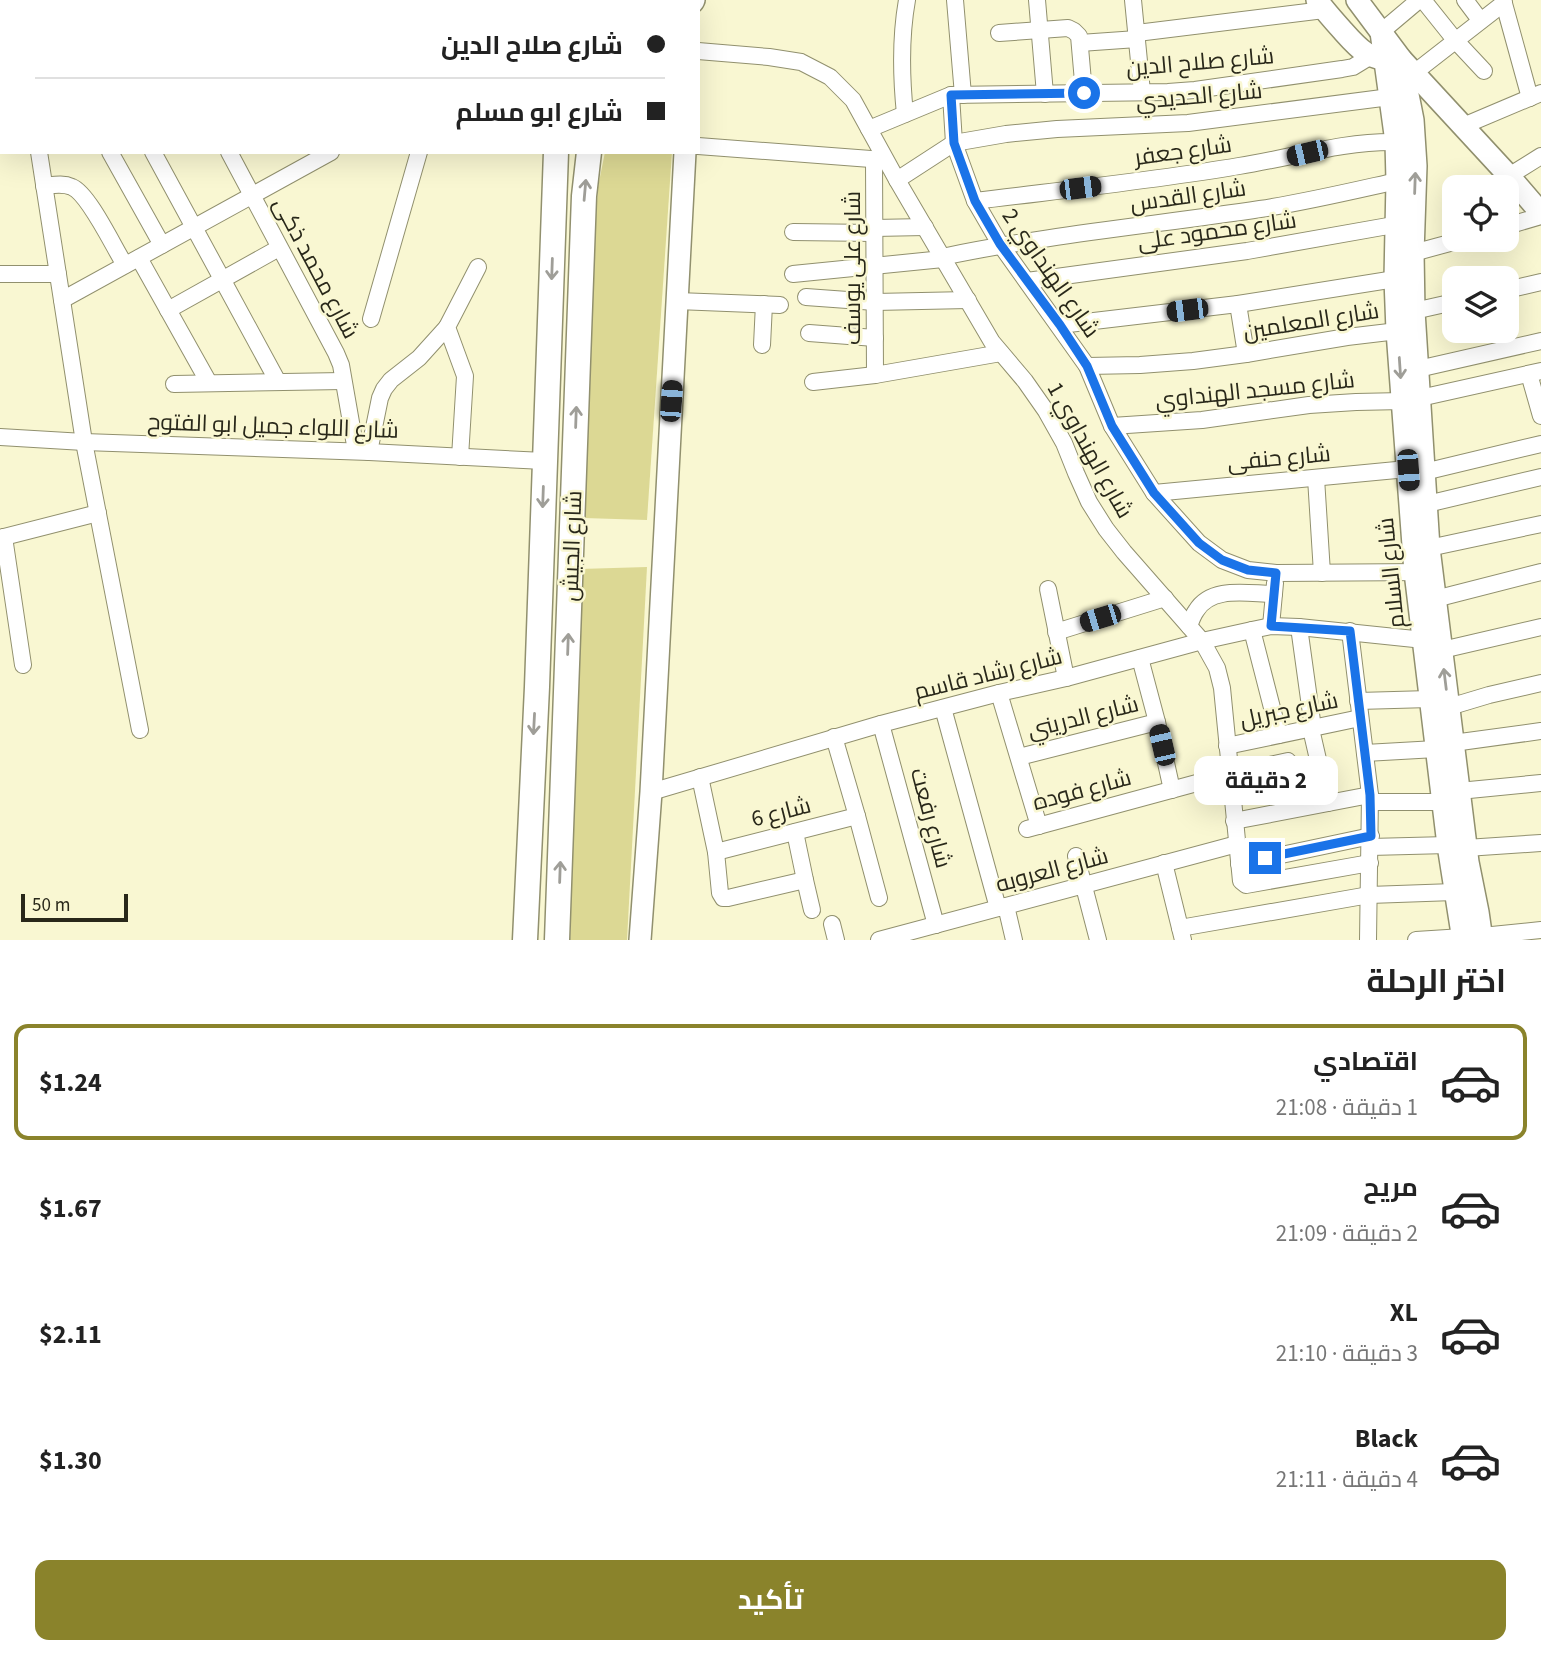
<!DOCTYPE html>
<html lang="ar">
<meta charset="utf-8">
<style>
body{margin:0;font-family:"Source Sans 3",Cairo,sans-serif;background:#f6f6f6;color:#222;direction:rtl;height:100vh;display:flex;flex-direction:column;font-size:26px;white-space:nowrap}
*{box-sizing:border-box;margin:0}
p{font-size:23px;color:#767676}
.icon{flex:none;width:38px;height:38px;fill:none;stroke:currentColor;stroke-width:2;stroke-linecap:round;stroke-linejoin:round}
.map{position:relative;height:940px;overflow:hidden;direction:ltr}
.drawer{display:flex;flex-direction:column;background:#fff;flex:1}
.drawer>*{flex:none}
.guide{position:absolute;left:0px;top:0px;width:700px;height:154px;box-shadow:0 7px 28px #0002;direction:rtl;display:grid;align-content:center;height:154px;padding:0 35px;background:#fff}
.tools{position:absolute;left:1442px;top:175px;display:grid;gap:14px}
.tools a{display:grid;place-items:center;width:77px;height:77px;border-radius:14px;background:#fff;box-shadow:0 7px 28px #0002;font-size:35px}
.scale{position:absolute;left:21px;bottom:18px;width:107px;box-sizing:border-box;padding-left:7px;border:4px solid #29281a;border-top:0;font-size:19px;line-height:24px;white-space:nowrap;color:#29281a;-webkit-text-stroke:5px #f9f7d2;paint-order:stroke}
.end{position:absolute;width:32px;height:32px;margin:-16px;border:9px solid #1a73e8;background:#fff;box-shadow:0 0 0 4px #fff}
.from{border-radius:50%}
.bubble{position:absolute;height:49px;border-radius:14px;background:#fff;box-shadow:0 7px 28px #0002;font-size:23px;font-weight:700;line-height:49px;text-align:center;direction:rtl}
.car{position:absolute;width:21px;height:42px;margin:-21px -10px;border-radius:9px;box-shadow:0 0 5px 2px #0007;background:linear-gradient(#222 24%,#8ab4d8 0 40%,#222 0 76%,#8ab4d8 0 86%,#222 0)}
.guide b{display:flex;align-items:center;gap:24px;height:66px;font-size:26px}
.guide b+b{border-top:2px solid #e0e0e0}
.guide i{width:18px;height:18px;background:#222}
ul{padding:0;list-style:none}
li{display:flex;align-items:center;gap:21px;height:116px;margin:0 14px 10px;padding:0 21px;border:4px solid transparent;border-radius:14px}
li div{flex:1}
li b{display:block;font-size:26px}
li em{font-style:normal;font-weight:700}
li.selected{border-color:#8a832b}
li>.icon{width:63px;height:63px;stroke-width:1.5}
h2{padding:0 35px;font-size:32px;line-height:84px}
.button{display:flex;gap:14px;margin-top:auto;padding:14px 35px}
.button a{flex:1;height:80px;border-radius:14px;background:#8a832b;color:#fff;font-size:28px;font-weight:700;line-height:80px;text-align:center}
.map>svg:first-child{display:block}
.green{fill:#dcd894}
.lines{fill:none;stroke-linecap:round;stroke-linejoin:round}
.street-casing{stroke:#91906e;stroke-width:18}
.secondary-casing{stroke:#91906e;stroke-width:24}
.primary-casing{stroke:#91906e;stroke-width:27}
.street{stroke:#fff;stroke-width:16}
.secondary{stroke:#fff;stroke-width:21}
.primary{stroke:#fff;stroke-width:24}
.oneway{stroke:#9f9e98}
.route{stroke:#1a73e8;stroke-width:9}
.labels{text-anchor:middle;dominant-baseline:central;stroke-width:5;stroke-linejoin:round;paint-order:stroke}
.street-label{font-size:23px;fill:#29281a;stroke:#f9f7d2}
</style>
<div class="map">
<svg width="1541" height="940" viewBox="0 0 1541 940">
<rect width="100%" height="100%" fill="#f9f7d2"/>
<g class="green">
<polygon points="605,152 672,152 647,520 584,518 592,274 598,187"/>
<polygon points="647,567 627,940 570,940 580,569"/>
</g>
<g class="lines">
<g class="street-casing">
<g id="street">
<polyline points="79,0 79,2"/>
<polyline points="294,0 295,2"/>
<polyline points="364,0 365,2"/>
<polyline points="444,0 445,2"/>
<polyline points="955,0 963,95"/>
<polyline points="1037,0 1045,94"/>
<polyline points="1133,0 1142,92"/>
<polyline points="1423,0 1455,40 1484,71"/>
<polyline points="1465,0 1480,20"/>
<polyline points="1503,0 1530,98"/>
<polyline points="343,2 346,0"/>
<polyline points="482,2 483,0"/>
<polyline points="1381,32 1419,0"/>
<polyline points="999,33 1068,28 1074,31 1079,36 1084,93"/>
<polyline points="1137,33 1324,10"/>
<polyline points="1080,43 1137,39"/>
<polyline points="698,51 769,57 801,62 830,77 853,100 897,180 992,342 1025,381 1046,411 1064,443 1076,473 1089,502 1106,529 1124,552 1202,641 1217,668 1222,688 1241,881 1246,885 1370,863"/>
<polyline points="1414,73 1504,3"/>
<polyline points="951,95 954,143 975,201 1000,244 1087,366 1112,426 1154,493 1199,543 1222,560 1248,570 1276,573 1426,572"/>
<path d="M905,114C901,75 900,39 907,0"/>
<polyline points="1463,126 1541,93"/>
<polyline points="869,129 951,95 1168,92 1195,90 1342,69 1353,67 1371,56"/>
<polyline points="698,146 884,160"/>
<polyline points="39,152 84,442 140,730"/>
<polyline points="110,152 162,245"/>
<polyline points="153,152 278,382"/>
<polyline points="229,152 336,353 341,365 356,451"/>
<polyline points="874,160 875,375"/>
<polyline points="1509,176 1541,156"/>
<polyline points="897,180 954,143 1006,134 1057,129 1188,123 1390,97"/>
<path d="M44,186C54,185 63,183 72,187C89,194 114,248 125,265"/>
<path d="M975,201C1063,190 1151,181 1239,166C1291,158 1342,141 1396,142"/>
<polyline points="1507,226 1541,216"/>
<polyline points="874,228 925,227"/>
<polyline points="793,232 874,233"/>
<polyline points="1413,253 1461,240"/>
<path d="M942,257C1047,235 1154,225 1260,209C1306,202 1352,191 1397,181"/>
<polyline points="139,258 209,383"/>
<polyline points="0,274 58,274"/>
<polyline points="793,274 943,259"/>
<polyline points="1027,281 1247,251 1405,223"/>
<polyline points="1507,290 1541,282"/>
<polyline points="806,297 875,302 968,300"/>
<polyline points="62,300 331,152"/>
<polyline points="677,301 780,305"/>
<polyline points="1238,304 1246,354"/>
<polyline points="168,310 279,248"/>
<polyline points="1414,311 1454,302"/>
<polyline points="371,319 419,152"/>
<polyline points="1060,325 1238,304 1395,279"/>
<polyline points="809,333 875,338"/>
<polyline points="762,345 764,304"/>
<polyline points="1087,366 1140,365 1193,361 1246,354 1347,337 1406,330"/>
<polyline points="1418,369 1541,341"/>
<polyline points="1529,374 1541,416"/>
<polyline points="813,382 875,375 1001,353"/>
<polyline points="174,384 343,381"/>
<polyline points="1420,398 1541,371"/>
<polyline points="1112,426 1202,420 1309,405 1356,402 1403,401"/>
<polyline points="0,437 84,442 369,452 544,461"/>
<polyline points="369,452 380,398 384,389 391,380 419,358 447,327"/>
<polyline points="460,457 465,376 447,327 478,267"/>
<polyline points="1424,472 1541,444"/>
<polyline points="1316,478 1322,573"/>
<polyline points="1154,493 1407,469"/>
<polyline points="1427,504 1541,477"/>
<polyline points="4,537 23,665"/>
<polyline points="0,538 98,513"/>
<polyline points="1429,548 1541,524"/>
<polyline points="1048,589 1066,678"/>
<polyline points="1435,599 1541,572"/>
<path d="M1189,626C1191,621 1193,615 1196,611C1211,585 1249,594 1274,594"/>
<polyline points="1271,626 1275,583"/>
<polyline points="1299,627 1313,728"/>
<polyline points="1252,630 1279,735"/>
<polyline points="1350,631 1370,795 1368,940"/>
<polyline points="1056,632 1165,598"/>
<polyline points="1442,650 1541,627"/>
<polyline points="1140,658 1157,722 1172,790"/>
<polyline points="999,693 1039,826"/>
<polyline points="1358,701 1430,699"/>
<polyline points="1449,707 1489,695 1541,683"/>
<polyline points="943,708 998,908"/>
<polyline points="881,724 936,925"/>
<polyline points="1311,729 1328,803"/>
<polyline points="834,737 857,816 879,898"/>
<polyline points="1453,743 1541,731"/>
<polyline points="1227,746 1360,718"/>
<polyline points="1365,753 1436,749"/>
<polyline points="1019,757 1157,722"/>
<polyline points="700,777 716,852 720,893 723,898 728,898 805,880"/>
<polyline points="1459,791 1541,783"/>
<polyline points="651,792 881,724 999,693 1066,678 1202,641 1252,630 1271,626 1299,627 1424,640"/>
<polyline points="1370,802 1443,802"/>
<polyline points="1234,821 1370,795"/>
<polyline points="1027,829 1230,774 1288,761"/>
<polyline points="795,832 805,880 812,910"/>
<polyline points="1370,847 1448,845"/>
<polyline points="1466,848 1541,843"/>
<polyline points="716,852 857,816"/>
<polyline points="1076,856 1098,940"/>
<polyline points="1164,863 1183,940"/>
<polyline points="1239,864 1371,836"/>
<polyline points="1006,906 1014,940"/>
<polyline points="832,924 836,940"/>
<polyline points="1180,928 1369,895 1454,892"/>
<polyline points="1482,936 1541,930"/>
<polyline points="879,940 1237,844"/>
<polyline points="1416,940 1463,937"/>
</g>
</g>
<g class="secondary-casing">
<g id="secondary">
<polyline points="204,0 205,2"/>
<path d="M1317,0C1325,11 1334,21 1343,31C1359,49 1369,61 1396,60"/>
<polyline points="1357,0 1401,59 1509,176 1541,213"/>
<polyline points="180,2 183,0"/>
<polyline points="246,2 249,0"/>
<polyline points="693,2 694,0"/>
<polyline points="1381,32 1396,142 1397,181 1395,279 1397,331 1415,572 1448,845 1463,940"/>
<polyline points="1401,59 1413,120 1416,166 1413,253 1414,311 1429,548 1468,862 1478,912 1482,940"/>
<polyline points="0,101 2,100"/>
<polyline points="0,134 2,133"/>
<polyline points="640,940 651,792 685,152"/>
</g>
</g>
<g class="primary-casing">
<g id="primary">
<polyline points="664,0 667,2"/>
<polyline points="565,2 565,0"/>
<polyline points="607,2 608,0"/>
<polyline points="525,940 537,687 556,152"/>
<polyline points="557,940 584,196 589,152"/>
</g>
</g>
<use href="#street" class="street"/>
<use href="#secondary" class="secondary"/>
<use href="#primary" class="primary"/>
</g>
<defs><path id="oneway-shaft" d="M-6 0H5M1.5-3L5.5 0L1.5 3" fill="none" stroke-width="1.6" stroke-linecap="round" stroke-linejoin="round" transform="scale(1.75)"/></defs>
<g class="oneway">
<use href="#oneway-shaft" transform="translate(1415 183) rotate(-88)"/>
<use href="#oneway-shaft" transform="translate(585 190) rotate(-85)"/>
<use href="#oneway-shaft" transform="translate(552 269) rotate(92)"/>
<use href="#oneway-shaft" transform="translate(1400 368) rotate(86)"/>
<use href="#oneway-shaft" transform="translate(576 417) rotate(-88)"/>
<use href="#oneway-shaft" transform="translate(543 497) rotate(92)"/>
<use href="#oneway-shaft" transform="translate(568 644) rotate(-88)"/>
<use href="#oneway-shaft" transform="translate(1445 679) rotate(-97)"/>
<use href="#oneway-shaft" transform="translate(534 724) rotate(93)"/>
<use href="#oneway-shaft" transform="translate(560 872) rotate(-88)"/>
</g>
<g class="lines">
<polyline class="route" points="1084,93 951,95 954,143 975,201 1000,244 1060,325 1087,366 1112,426 1154,493 1199,543 1222,560 1248,570 1276,573 1271,626 1350,631 1370,795 1371,836 1265,858"/>
</g>
<g class="labels">
<g class="street-label">
<text transform="translate(1200 62) rotate(-5)">شارع صلاح الدين</text>
<text transform="translate(1199 96) rotate(-5)">شارع الحديدي</text>
<text transform="translate(1183 151) rotate(-8)">شارع جعفر</text>
<text transform="translate(1188 196) rotate(-8)">شارع القدس</text>
<text transform="translate(1217 231) rotate(-8)">شارع محمود على</text>
<text transform="translate(316 268) rotate(62)">شارع محمد ذكى</text>
<text transform="translate(852 268) rotate(-90)">شارع على يوسف</text>
<text transform="translate(1051 273) rotate(55)">شارع الهنداوي 2</text>
<text transform="translate(1311 321) rotate(-9)">شارع المعلمين</text>
<text transform="translate(1255 390) rotate(-6)">شارع مسجد الهنداوي</text>
<text transform="translate(273 426) rotate(2)">شارع اللواء جميل ابو الفتوح</text>
<text transform="translate(1090 450) rotate(61)">شارع الهنداوي 1</text>
<text transform="translate(1279 458) rotate(-5)">شارع حنفى</text>
<text transform="translate(572 546) rotate(-88)">شارع الجيش</text>
<text transform="translate(1391 573) rotate(-96)">شارع السلام</text>
<text transform="translate(988 674) rotate(-14)">شارع رشاد قاسم</text>
<text transform="translate(1289 710) rotate(-12)">شارع جبريل</text>
<text transform="translate(1083 717) rotate(-14)">شارع الدريني</text>
<text transform="translate(1082 790) rotate(-15)">شارع فوده</text>
<text transform="translate(781 812) rotate(-14)">شارع 6</text>
<text transform="translate(931 818) rotate(75)">شارع رفعت</text>
<text transform="translate(1052 870) rotate(-15)">شارع العروبه</text>
</g>
</g>
</svg>
<div class="tools">
<a><svg class="icon" aria-label="locate" viewBox="0 0 24 24"><circle cx="12" cy="12" r="6"/><path d="M12 2v4M12 18v4M2 12h4M18 12h4"/></svg></a>
<a><svg class="icon" aria-label="layers" viewBox="0 0 24 24"><path d="M12 4l9 5-9 5-9-5zM3 14l9 5 9-5"/></svg></a>
</div>
<div class="scale">50 m</div>
<i class="end from" style="left:1084px;top:93px"></i>
<i class="end" style="left:1265px;top:858px"></i>
<div class="bubble" style="left:1194px;top:756px;width:144px">2 دقيقة</div>
<i class="car" style="left:1307px;top:153px;rotate:257deg"></i>
<i class="car" style="left:1080px;top:188px;rotate:83deg"></i>
<i class="car" style="left:1187px;top:310px;rotate:263deg"></i>
<i class="car" style="left:671px;top:401px;rotate:4deg"></i>
<i class="car" style="left:1408px;top:470px;rotate:176deg"></i>
<i class="car" style="left:1100px;top:618px;rotate:253deg"></i>
<i class="car" style="left:1162px;top:745px;rotate:347deg"></i>
<div class="guide">
<b><i class="from"></i>شارع صلاح الدين</b>
<b><i></i>شارع ابو مسلم</b>
</div>
</div>
<section class="drawer">
<h2>اختر الرحلة</h2>
<ul>
<li class="selected"><svg class="icon" aria-label="car" viewBox="0 0 24 24"><path d="M5 17H2v-5l4-1 3-4h7l3 4 3 1v5h-3M9 17h6M6 11h13"/><circle cx="7" cy="17" r="2"/><circle cx="17" cy="17" r="2"/></svg><div><b>اقتصادي</b><p>1 دقيقة · 21:08</p></div><em>$1.24</em></li>
<li><svg class="icon" aria-label="car" viewBox="0 0 24 24"><path d="M5 17H2v-5l4-1 3-4h7l3 4 3 1v5h-3M9 17h6M6 11h13"/><circle cx="7" cy="17" r="2"/><circle cx="17" cy="17" r="2"/></svg><div><b>مريح</b><p>2 دقيقة · 21:09</p></div><em>$1.67</em></li>
<li><svg class="icon" aria-label="car" viewBox="0 0 24 24"><path d="M5 17H2v-5l4-1 3-4h7l3 4 3 1v5h-3M9 17h6M6 11h13"/><circle cx="7" cy="17" r="2"/><circle cx="17" cy="17" r="2"/></svg><div><b>XL</b><p>3 دقيقة · 21:10</p></div><em>$2.11</em></li>
<li><svg class="icon" aria-label="car" viewBox="0 0 24 24"><path d="M5 17H2v-5l4-1 3-4h7l3 4 3 1v5h-3M9 17h6M6 11h13"/><circle cx="7" cy="17" r="2"/><circle cx="17" cy="17" r="2"/></svg><div><b>Black</b><p>4 دقيقة · 21:11</p></div><em>$1.30</em></li>
</ul>
<div class="button"><a>تأكيد</a></div>
</section>
